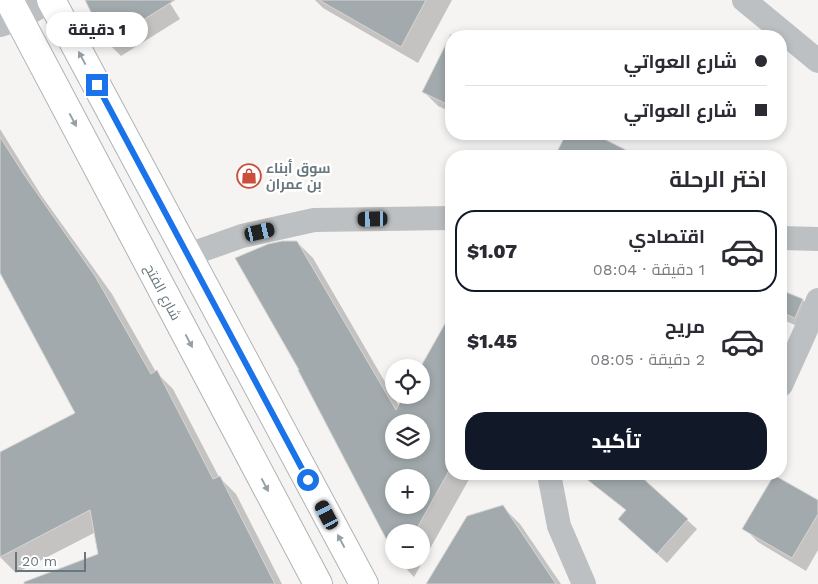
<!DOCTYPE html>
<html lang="ar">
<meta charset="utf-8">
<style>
body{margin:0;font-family:"Work Sans",Cairo,sans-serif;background:#f7f7f7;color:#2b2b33;direction:rtl;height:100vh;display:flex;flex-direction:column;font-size:19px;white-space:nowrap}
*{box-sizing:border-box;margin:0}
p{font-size:16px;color:#7c7c81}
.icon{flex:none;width:28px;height:28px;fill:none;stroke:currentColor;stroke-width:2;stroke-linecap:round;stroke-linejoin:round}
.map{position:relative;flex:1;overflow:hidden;direction:ltr}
.panel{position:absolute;left:445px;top:150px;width:342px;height:330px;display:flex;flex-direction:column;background:#fff;border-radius:20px;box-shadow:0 2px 8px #0003;direction:rtl}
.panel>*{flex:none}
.guide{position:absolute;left:445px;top:30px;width:342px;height:110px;border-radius:20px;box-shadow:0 2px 8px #0003;direction:rtl;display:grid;align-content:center;height:110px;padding:0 20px;background:#fff}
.controls{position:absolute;left:385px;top:359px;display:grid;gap:10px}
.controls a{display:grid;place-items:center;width:45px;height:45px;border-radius:50%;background:#fff;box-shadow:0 2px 8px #0003;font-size:25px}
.scale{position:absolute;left:15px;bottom:12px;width:71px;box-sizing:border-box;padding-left:5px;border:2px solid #68777e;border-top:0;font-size:14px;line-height:18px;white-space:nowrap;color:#68777e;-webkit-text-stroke:4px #fff;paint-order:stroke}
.end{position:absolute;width:22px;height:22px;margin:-11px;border:6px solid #1a73e8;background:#fff;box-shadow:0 0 0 2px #fff}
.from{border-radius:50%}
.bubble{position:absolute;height:35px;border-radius:18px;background:#fff;box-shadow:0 2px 8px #0003;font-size:16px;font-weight:800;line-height:35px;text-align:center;direction:rtl}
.car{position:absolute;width:15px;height:30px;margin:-15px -8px;border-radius:6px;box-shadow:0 0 4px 1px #0007;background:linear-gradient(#222 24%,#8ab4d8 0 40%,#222 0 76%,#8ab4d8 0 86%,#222 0)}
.guide b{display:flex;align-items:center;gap:18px;height:48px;font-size:19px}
.guide b+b{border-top:1px solid #e1e1e2}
.guide i{width:12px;height:12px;background:#2b2b33}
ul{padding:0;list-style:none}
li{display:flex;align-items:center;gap:15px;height:82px;margin:0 10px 8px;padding:0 10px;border:2px solid transparent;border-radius:20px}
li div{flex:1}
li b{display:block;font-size:19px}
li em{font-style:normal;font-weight:800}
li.current{border-color:#111827}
li>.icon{width:45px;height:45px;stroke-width:1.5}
h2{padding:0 20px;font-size:22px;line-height:60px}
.button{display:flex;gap:10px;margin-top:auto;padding:10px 20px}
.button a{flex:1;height:58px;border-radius:20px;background:#111827;color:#fff;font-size:20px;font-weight:800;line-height:58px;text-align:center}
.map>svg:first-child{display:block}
.shadow{fill:#0003;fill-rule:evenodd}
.building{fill:#a2aaad;stroke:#d6d6d4;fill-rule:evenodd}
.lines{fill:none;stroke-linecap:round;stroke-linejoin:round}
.primary-casing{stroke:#aeb3b5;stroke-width:30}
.street{stroke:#bcc0c2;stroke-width:24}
.primary{stroke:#fff;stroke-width:28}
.oneway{fill:#95a0a5}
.route{stroke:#1a73e8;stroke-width:6}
.labels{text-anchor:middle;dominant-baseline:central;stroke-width:5;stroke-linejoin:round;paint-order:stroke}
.poi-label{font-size:14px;font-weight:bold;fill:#68777e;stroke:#fff;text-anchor:start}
.street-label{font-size:14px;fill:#68777e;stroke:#fff}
</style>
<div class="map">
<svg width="818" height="584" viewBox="0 0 818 584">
<rect width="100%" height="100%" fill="#f5f4f2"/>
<g class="shadow">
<polygon points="94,0 168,0 180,19 121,56 107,42"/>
<polygon points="315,0 452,0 418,63 323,8"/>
<polygon points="451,37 451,112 438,106 424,92"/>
<polygon points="0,129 41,195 112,294 156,372 173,389 219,477 236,494 282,584 54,584 100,555 96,532 16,573 0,557 0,453 77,413 0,269"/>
<polygon points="568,134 591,134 632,156 556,156"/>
<path d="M297,242L313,258L399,406L405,395H421L446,326L451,328V474H472L414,577L398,560H421V532H394ZM394,422H421V450H394ZM394,478H421V505H394Z"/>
<polygon points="781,291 803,300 816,314 809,331 781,319"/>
<polygon points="581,474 652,474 645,482 697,529 667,563 629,528 627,511"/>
<polygon points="818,502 818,550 806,571 758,542 744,528"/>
<polygon points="503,507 520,524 561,584 427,584"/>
</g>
<g class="building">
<polygon points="85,0 175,0 106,43"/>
<polygon points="319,0 426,0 401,47"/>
<polygon points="451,34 451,106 422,92"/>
<polygon points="566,134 594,134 638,156 555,156"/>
<polygon points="0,137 25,176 95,276 151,374 157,370 213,479 220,476 275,584 24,584 24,582 98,554 90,510 0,557 0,452 75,413 0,273"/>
<path d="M282,241H297L396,410L404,395H421V368H420L451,313V467L415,532H394V554L298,370H299L235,258L268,244ZM394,422H421V450H394ZM394,478H421V505H394Z"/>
<polygon points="781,290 803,299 795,318 781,312"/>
<polygon points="580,474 638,474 688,519 657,554 618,519 626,510"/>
<polygon points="774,475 818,500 818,514 792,558 742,529"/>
<polygon points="503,505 556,584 426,584 467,516"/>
</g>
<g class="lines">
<g class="primary-casing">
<g id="primary">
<polyline points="9,0 318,584"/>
<polyline points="51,0 364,584"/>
</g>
</g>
<g class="street">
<polyline points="744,0 818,61"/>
<polyline points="0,25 19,19 51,0"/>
<polyline points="781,238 818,239"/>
<polyline points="188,255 242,236 314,220 451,218"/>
<polyline points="781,385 805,332 818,300"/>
<polyline points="549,474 559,526 584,584"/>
</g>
<use href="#primary" class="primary"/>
</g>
<defs><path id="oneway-solid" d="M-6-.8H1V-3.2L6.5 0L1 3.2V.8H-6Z" transform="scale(1.25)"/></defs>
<g class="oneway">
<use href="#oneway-solid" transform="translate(82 58) rotate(-118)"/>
<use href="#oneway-solid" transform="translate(73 120) rotate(62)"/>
<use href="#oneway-solid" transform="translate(189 341) rotate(62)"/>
<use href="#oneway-solid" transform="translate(265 485) rotate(62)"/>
<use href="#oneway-solid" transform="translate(341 541) rotate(-118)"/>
</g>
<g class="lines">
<polyline class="route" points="97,85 308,480"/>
</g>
<defs>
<g id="shop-ring" transform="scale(1.25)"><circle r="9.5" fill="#fff" stroke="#cb4e3b" stroke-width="1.5"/><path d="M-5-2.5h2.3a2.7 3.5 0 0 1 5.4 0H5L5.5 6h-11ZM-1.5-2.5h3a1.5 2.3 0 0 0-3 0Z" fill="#cb4e3b"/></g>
</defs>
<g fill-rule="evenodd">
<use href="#shop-ring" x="249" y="176"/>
</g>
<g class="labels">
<g class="poi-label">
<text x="266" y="168">سوق أبناء<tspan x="266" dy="16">بن عمران</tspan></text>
</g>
<g class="street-label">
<text transform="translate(163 292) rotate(62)">شارع الفتح</text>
</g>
</g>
</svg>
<div class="controls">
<a><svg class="icon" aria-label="locate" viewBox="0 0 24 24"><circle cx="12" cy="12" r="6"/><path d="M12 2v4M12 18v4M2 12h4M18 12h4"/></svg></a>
<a><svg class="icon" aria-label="layers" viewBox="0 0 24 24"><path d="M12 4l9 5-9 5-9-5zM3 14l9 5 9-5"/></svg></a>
<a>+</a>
<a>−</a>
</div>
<div class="scale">20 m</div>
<i class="end from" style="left:308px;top:480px"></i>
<i class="end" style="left:97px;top:85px"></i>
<div class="bubble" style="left:46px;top:12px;width:102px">1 دقيقة</div>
<i class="car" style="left:373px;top:219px;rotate:269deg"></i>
<i class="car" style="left:260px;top:232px;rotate:77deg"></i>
<i class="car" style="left:327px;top:515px;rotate:332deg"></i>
<div class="guide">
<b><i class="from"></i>شارع العواتي</b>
<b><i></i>شارع العواتي</b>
</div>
<section class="panel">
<h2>اختر الرحلة</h2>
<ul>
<li class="current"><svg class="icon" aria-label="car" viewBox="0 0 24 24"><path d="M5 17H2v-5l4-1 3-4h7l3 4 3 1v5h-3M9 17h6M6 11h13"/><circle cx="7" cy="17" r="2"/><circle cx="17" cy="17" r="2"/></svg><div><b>اقتصادي</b><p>1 دقيقة · 08:04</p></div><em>$1.07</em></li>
<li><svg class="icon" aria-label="car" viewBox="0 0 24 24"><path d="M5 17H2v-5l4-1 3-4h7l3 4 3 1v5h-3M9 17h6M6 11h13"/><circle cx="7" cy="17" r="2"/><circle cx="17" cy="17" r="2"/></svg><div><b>مريح</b><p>2 دقيقة · 08:05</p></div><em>$1.45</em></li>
</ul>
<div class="button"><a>تأكيد</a></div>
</section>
</div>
